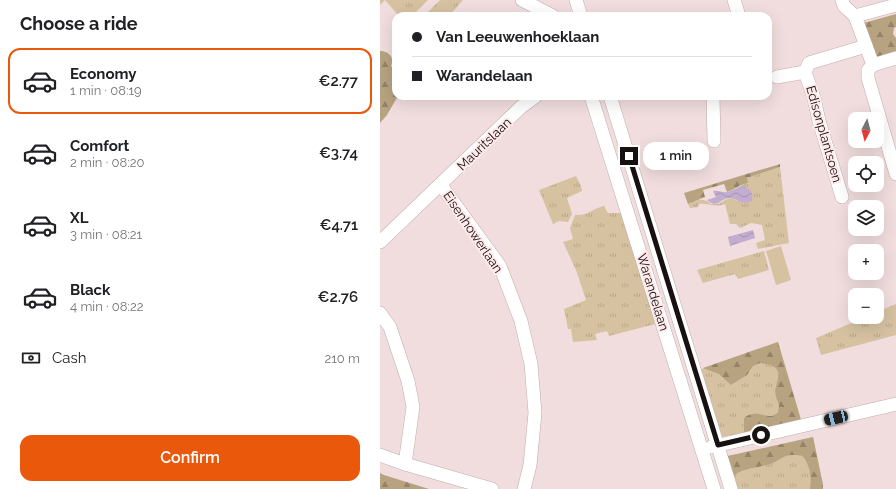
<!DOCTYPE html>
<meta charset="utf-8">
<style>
body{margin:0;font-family:Raleway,sans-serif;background:#f2f2f2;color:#202124;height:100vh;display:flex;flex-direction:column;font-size:15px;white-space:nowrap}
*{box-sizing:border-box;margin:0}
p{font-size:13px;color:#757577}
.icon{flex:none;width:22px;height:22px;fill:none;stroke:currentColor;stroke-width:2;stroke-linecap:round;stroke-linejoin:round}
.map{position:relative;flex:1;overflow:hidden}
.side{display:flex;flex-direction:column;background:#fff;width:380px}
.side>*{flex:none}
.banner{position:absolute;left:12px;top:12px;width:380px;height:88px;border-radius:12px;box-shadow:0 4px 16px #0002;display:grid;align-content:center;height:88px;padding:0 20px;background:#fff}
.needle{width:26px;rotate:186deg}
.fabs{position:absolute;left:468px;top:112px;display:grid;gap:8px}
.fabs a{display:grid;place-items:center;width:36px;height:36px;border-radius:8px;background:#fff;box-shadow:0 4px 16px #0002;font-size:20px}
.end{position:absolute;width:18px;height:18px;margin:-9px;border:5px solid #171111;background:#fff;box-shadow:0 0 0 2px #fff}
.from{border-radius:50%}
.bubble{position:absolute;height:28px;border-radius:12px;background:#fff;box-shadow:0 4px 16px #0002;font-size:13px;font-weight:600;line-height:28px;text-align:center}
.car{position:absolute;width:12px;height:24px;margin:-12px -6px;border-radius:5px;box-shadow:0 0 3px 1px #0007;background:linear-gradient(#222 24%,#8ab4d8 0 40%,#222 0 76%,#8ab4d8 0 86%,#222 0)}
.banner b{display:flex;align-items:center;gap:14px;height:38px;font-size:15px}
.banner b+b{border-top:1px solid #e0e0e0}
.banner i{width:10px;height:10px;background:#202124}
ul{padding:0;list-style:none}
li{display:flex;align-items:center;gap:12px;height:66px;margin:0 8px 6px;padding:0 12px;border:2px solid transparent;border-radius:12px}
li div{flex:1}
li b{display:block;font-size:15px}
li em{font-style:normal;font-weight:600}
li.on{border-color:#ea580c}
li>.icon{width:36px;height:36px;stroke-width:1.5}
h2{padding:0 20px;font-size:18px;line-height:48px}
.pay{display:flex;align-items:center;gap:10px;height:44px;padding:0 20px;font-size:15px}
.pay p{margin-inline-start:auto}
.cta{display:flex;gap:8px;margin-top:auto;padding:8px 20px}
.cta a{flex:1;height:46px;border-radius:12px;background:#ea580c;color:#fff;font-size:16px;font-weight:600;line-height:46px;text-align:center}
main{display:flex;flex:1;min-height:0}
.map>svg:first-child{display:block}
.grass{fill:url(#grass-tufts)}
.forest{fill:url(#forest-firs)}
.pitch{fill:#d6c2a1}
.water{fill:url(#water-waves)}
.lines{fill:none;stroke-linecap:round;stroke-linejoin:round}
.minor-casing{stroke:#bfacac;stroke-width:14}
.minor{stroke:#fff;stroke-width:13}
.route{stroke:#171111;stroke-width:5}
.labels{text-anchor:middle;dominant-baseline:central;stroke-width:4;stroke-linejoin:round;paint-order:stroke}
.street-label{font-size:13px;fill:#171111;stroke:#feeaeb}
</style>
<main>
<section class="side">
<h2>Choose a ride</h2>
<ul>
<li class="on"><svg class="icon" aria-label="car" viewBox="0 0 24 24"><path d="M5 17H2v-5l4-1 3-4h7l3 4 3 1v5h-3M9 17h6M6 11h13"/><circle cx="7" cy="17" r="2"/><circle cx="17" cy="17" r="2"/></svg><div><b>Economy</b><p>1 min · 08:19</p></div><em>€2.77</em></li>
<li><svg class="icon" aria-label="car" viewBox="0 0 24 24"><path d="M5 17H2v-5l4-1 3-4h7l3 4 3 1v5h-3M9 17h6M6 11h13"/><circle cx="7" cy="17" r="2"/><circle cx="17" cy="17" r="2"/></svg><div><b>Comfort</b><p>2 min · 08:20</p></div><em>€3.74</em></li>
<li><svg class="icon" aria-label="car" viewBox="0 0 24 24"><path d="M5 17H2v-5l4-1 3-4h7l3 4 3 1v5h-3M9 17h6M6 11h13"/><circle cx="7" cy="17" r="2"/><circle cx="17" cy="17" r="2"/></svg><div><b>XL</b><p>3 min · 08:21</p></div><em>€4.71</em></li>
<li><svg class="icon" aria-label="car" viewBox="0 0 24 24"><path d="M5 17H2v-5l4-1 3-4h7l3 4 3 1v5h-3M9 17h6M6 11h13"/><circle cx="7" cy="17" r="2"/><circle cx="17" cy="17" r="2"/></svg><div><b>Black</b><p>4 min · 08:22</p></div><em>€2.76</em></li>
</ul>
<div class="pay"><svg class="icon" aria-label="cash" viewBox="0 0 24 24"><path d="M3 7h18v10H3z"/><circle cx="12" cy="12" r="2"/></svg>Cash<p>210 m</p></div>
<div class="cta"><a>Confirm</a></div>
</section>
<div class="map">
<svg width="516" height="489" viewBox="0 0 516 489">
<defs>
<pattern id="grass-tufts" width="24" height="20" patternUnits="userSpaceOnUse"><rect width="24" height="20" fill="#d6c2a1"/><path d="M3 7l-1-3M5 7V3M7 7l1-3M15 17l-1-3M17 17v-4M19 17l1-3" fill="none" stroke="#b7a68a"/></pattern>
<pattern id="forest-firs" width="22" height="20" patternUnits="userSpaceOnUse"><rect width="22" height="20" fill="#b7a380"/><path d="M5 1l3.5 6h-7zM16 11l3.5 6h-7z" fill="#948367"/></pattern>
<pattern id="water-waves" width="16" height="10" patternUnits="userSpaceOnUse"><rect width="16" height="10" fill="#c2add0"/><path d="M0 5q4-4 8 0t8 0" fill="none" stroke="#a694b2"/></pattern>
</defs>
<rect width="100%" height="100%" fill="#f1dddd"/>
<g class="grass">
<polygon points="0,0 48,0 32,16 19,16 5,0 0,5"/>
<polygon points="60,0 83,0 69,16 44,16"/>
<path d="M400,167L409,243L378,249L376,243L385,240L382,225L371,223L360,228L356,224H350L345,204C334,208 329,203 319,204L318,207L310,208L308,204C317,200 323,197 331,204C333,204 336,204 338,204C347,200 347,195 358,201L365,187L361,186L367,178Z"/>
<polygon points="196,176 201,186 202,191 187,198 192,214 188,222 179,221 173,224 159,190"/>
<path d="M224,206L228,213H241L279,323L229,336L227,331L215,334L217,340L193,342L191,329H188L184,309L206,300L196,270L183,242L193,239L190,228L195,215C209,216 211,209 224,206Z"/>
<polygon points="384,251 389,270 358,279 355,274 323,283 317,270"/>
<polygon points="516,304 516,335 441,355 436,338 486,317 497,317 497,312"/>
<polygon points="398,342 421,420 342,437 319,370"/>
<polygon points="433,437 443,485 443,489 358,489 348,456"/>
</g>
<g class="forest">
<polygon points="516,14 516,27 514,28 513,34 516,38 516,52 493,60 480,24"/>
<path d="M0,51C9,51 15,58 11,66L16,72V96H18L7,115L0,123Z"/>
<path d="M400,164V167L367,178L368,183C360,184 354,190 347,192L344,184L323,190L325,197L308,204L304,193Z"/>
<path d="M398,342L421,420L364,432V418C373,410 382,416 392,416L398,413L399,405L396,397L395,391L399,374L396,368L391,365L380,363L373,366L367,375L351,385L339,374L323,368Z"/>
<path d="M433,437L443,485V489H430C432,476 430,467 423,456C401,452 403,461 387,465C375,468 364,468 354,475L348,456Z"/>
<polygon points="0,473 4,475 49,489 0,489"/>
</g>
<polygon class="pitch" points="401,246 411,280 396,285 386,251"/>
<g class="water">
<path d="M361,186C369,188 374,191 372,201C363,206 358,199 350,198C339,198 338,210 327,200L336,197L333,191C339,190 342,193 347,192C352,191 356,188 361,186Z"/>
<polygon points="373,230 375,238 350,246 348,237"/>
</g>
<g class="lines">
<g class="minor-casing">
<g id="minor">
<polyline points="142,0 173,16"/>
<polyline points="196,0 201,16"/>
<polyline points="354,0 359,16"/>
<polyline points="462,0 464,6 475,16 493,65 488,70 488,78 516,174"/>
<polyline points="475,16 516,5"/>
<polyline points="493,65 516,58"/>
<polyline points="425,72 434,98 439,121 462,197"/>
<polyline points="397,77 425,72 429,63 486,46"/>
<polyline points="211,96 334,489"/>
<polyline points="230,96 351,489"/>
<polyline points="333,96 334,141"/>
<polyline points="61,185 120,266 141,321 151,364 155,413 150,465 144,489"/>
<polyline points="0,242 141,107 156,96"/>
<polyline points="0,313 10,327 28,381 33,407 25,464"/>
<polyline points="331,447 516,404"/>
<polyline points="0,455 25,464 112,489"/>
</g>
</g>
<use href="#minor" class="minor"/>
</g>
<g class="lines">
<polyline class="route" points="249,156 338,445 381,435"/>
</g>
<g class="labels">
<g class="street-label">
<text transform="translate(444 134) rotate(74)">Edisonplantsoen</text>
<text transform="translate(104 144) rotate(-44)">Mauritslaan</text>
<text transform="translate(93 232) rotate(56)">Eisenhowerlaan</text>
<text transform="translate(273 292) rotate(73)">Warandelaan</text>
</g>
</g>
</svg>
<div class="fabs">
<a><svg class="needle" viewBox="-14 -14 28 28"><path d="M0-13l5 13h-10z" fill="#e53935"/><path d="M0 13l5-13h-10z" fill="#757577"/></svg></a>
<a><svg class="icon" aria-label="locate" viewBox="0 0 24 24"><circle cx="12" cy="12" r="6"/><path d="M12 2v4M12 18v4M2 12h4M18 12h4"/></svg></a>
<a><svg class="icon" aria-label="layers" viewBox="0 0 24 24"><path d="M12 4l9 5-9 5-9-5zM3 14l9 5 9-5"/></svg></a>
<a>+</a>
<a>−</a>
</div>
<i class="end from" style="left:381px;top:435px"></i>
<i class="end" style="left:249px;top:156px"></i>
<div class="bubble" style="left:263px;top:142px;width:66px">1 min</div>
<i class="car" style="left:456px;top:418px;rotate:257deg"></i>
<div class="banner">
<b><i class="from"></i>Van Leeuwenhoeklaan</b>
<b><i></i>Warandelaan</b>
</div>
</div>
</main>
